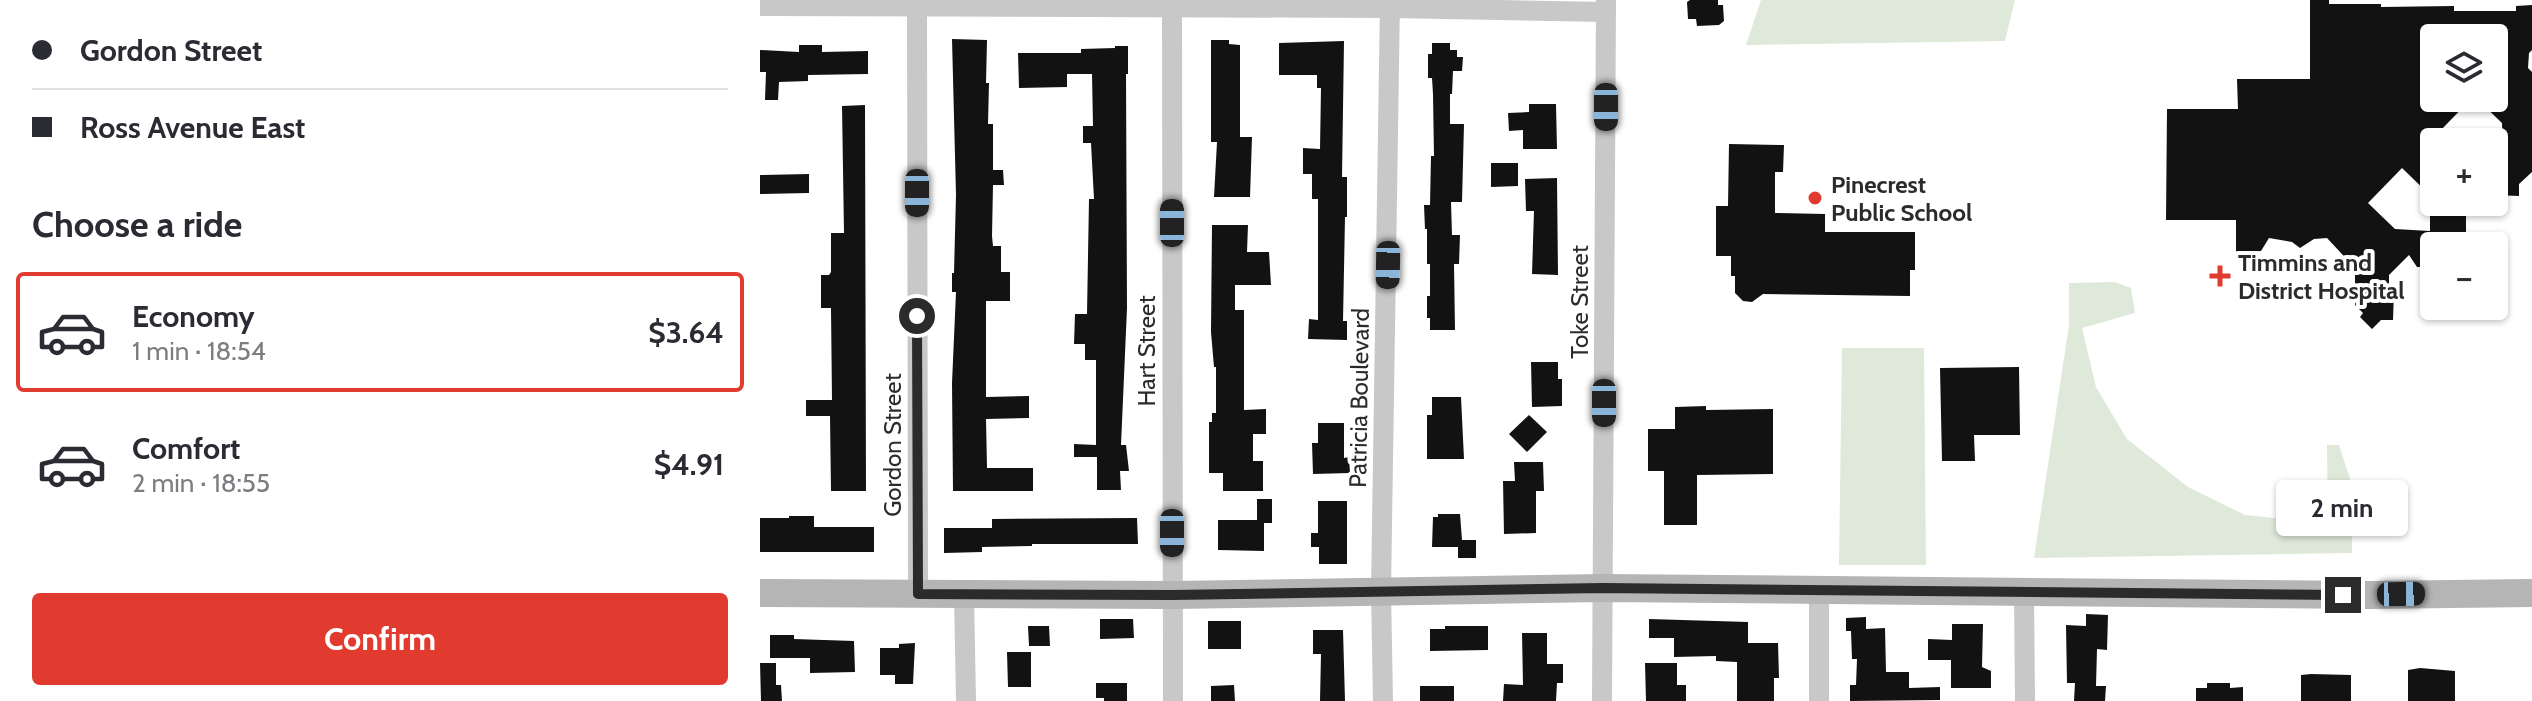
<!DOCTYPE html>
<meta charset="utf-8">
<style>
body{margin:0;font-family:Cabin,sans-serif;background:#f2f2f3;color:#2b2b33;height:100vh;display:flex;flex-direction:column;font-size:30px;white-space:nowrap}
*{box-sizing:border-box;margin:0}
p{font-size:26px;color:#7c7c81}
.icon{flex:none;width:44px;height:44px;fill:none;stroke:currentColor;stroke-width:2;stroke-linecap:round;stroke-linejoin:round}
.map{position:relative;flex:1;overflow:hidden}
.drawer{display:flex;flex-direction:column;background:#fff;width:760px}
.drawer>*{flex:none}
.guide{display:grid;align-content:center;height:176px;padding:0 32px;background:#fff}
.fabs{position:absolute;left:1660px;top:24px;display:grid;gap:16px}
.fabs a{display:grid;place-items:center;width:88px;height:88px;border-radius:8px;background:#fff;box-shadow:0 2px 6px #0004;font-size:40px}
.end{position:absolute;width:36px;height:36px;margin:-18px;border:10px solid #2b2b2b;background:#fff;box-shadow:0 0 0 4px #fff}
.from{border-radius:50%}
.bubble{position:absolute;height:56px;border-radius:8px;background:#fff;box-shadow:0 2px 6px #0004;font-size:26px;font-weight:700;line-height:56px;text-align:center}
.car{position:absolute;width:24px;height:48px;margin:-24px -12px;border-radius:10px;box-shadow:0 0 6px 2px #0007;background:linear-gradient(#222 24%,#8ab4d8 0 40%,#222 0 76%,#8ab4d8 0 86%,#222 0)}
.guide b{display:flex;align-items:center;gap:28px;height:76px;font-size:30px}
.guide b+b{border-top:2px solid #e1e1e2}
.guide i{width:20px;height:20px;background:#2b2b33}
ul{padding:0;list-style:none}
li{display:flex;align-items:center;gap:24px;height:120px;margin:0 16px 12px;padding:0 16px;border:4px solid transparent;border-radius:8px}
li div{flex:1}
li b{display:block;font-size:30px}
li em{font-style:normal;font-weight:700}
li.active{border-color:#e13a2e}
li>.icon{width:72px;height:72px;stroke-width:1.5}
h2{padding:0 32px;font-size:36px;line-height:96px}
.cta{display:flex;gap:16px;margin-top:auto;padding:16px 32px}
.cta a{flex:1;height:92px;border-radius:8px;background:#e13a2e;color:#fff;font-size:32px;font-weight:700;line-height:92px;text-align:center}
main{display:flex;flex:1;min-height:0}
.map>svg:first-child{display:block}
.green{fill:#dfe9d9}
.building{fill:#121212}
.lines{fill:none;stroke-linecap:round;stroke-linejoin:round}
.street{stroke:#c8c8c8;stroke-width:20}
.secondary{stroke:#b5b5b5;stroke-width:28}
.route{stroke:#2b2b2b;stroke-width:10}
.poi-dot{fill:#e13a2e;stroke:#fff;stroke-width:3}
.labels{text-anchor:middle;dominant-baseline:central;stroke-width:8;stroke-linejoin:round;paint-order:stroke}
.poi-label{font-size:24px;font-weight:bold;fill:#2b2b2b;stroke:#fff;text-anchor:start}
.street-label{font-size:24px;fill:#2b2b2b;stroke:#fff}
</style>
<main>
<section class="drawer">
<div class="guide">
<b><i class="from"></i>Gordon Street</b>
<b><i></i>Ross Avenue East</b>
</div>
<h2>Choose a ride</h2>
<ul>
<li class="active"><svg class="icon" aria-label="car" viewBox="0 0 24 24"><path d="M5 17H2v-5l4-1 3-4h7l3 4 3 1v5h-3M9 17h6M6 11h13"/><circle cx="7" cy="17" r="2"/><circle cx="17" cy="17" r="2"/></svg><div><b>Economy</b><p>1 min · 18:54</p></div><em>$3.64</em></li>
<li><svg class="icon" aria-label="car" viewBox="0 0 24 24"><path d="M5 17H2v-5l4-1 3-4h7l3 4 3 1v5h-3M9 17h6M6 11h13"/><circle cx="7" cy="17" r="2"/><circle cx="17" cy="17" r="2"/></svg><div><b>Comfort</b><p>2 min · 18:55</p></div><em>$4.91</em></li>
</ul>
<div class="cta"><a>Confirm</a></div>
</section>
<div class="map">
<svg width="1772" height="701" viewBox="0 0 1772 701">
<rect width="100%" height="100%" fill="#fff"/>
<g class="green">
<polygon points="1001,0 1255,0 1245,41 986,45"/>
<polygon points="1355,282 1371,288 1375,313 1322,328 1336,387 1367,439 1428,487 1485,515 1568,523 1567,445 1579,445 1592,485 1592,553 1274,558 1309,325 1309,283"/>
<polygon points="1082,348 1164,348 1166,565 1079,565"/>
</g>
<g class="building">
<polygon points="930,0 958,0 958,5 963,5 964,21 959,25 937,26 936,19 928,19 927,2"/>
<polygon points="1550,0 1569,0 1569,4 1621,4 1621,7 1694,6 1694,11 1756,11 1756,6 1772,5 1772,50 1769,53 1768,68 1772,72 1772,172 1759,184 1759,196 1734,195 1734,158 1743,159 1742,123 1716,98 1734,98 1734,38 1674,38 1674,98 1712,98 1680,131 1692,142 1674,142 1674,199 1642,168 1608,203 1635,229 1670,231 1670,202 1706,202 1700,210 1706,216 1706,246 1674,246 1674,267 1657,267 1649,255 1629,275 1629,285 1634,291 1633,320 1621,320 1612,329 1600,317 1603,313 1595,305 1595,268 1567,238 1554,239 1540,248 1532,242 1509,238 1501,251 1476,252 1476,220 1406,220 1407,109 1478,109 1477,79 1550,79"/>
<polygon points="192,39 227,40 226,83 229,83 228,124 233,124 233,170 243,170 244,185 233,185 232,236 233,246 241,246 241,272 250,272 250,301 226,301 226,397 269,396 269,418 226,419 227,468 273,468 273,491 193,491 192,383 196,292 192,292 192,273 194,273 196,195"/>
<polygon points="451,40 469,40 469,44 480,45 480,137 492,137 490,197 454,197 457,142 451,142"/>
<polygon points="584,41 582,177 587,177 587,217 585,217 583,321 587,321 587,340 548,339 549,319 558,320 558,199 552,199 552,174 543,174 543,148 560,149 561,88 557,88 557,75 519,75 519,43"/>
<polygon points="672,43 690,43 690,50 697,50 697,57 703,57 702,71 693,71 692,94 690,94 690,124 704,124 702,202 691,202 692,235 700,235 699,264 694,264 695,330 670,330 670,318 667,318 667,296 670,296 670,264 667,264 667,229 665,229 664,205 670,205 671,156 674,156 673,94 672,78 668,78 668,54 672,54"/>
<polygon points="39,45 62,45 62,52 108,51 108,74 48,75 48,81 19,82 18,100 5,100 6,72 0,72 0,50 39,52"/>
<polygon points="355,46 368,46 368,74 366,74 367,308 361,445 366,445 369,471 360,471 361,490 337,490 337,457 314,457 314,444 336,445 336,360 325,360 325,344 314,344 315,314 327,314 329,199 334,199 331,143 323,143 323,126 333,126 332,74 307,74 307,87 259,88 258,53 321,53 321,49 355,48"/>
<polygon points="769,104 796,104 797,149 763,149 763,130 749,131 748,113 769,112"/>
<polygon points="105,105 106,491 71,491 70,416 46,416 46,400 72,400 71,308 61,308 61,275 69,275 71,272 71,233 84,233 82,106"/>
<polygon points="969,144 1024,145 1023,172 1015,172 1015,213 1065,214 1065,232 1155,232 1155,270 1150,270 1150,296 1003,294 992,302 983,301 975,293 975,276 971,276 971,256 956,256 956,206 968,206"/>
<polygon points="731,163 758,163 758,186 731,187"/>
<polygon points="49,174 49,193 0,194 0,175"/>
<polygon points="797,178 798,275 772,274 774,211 766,211 765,179"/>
<polygon points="452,225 488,225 487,252 509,252 511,285 475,285 475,310 484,310 484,410 506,409 506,434 493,434 493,461 503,461 503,491 463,491 463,473 449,473 449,422 452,422 452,413 456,413 456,367 454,367 451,332"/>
<polygon points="771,362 798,362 798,379 802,379 802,406 772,407"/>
<polygon points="1259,367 1260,435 1214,435 1215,461 1182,461 1180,368"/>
<polygon points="672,397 701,397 704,459 667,459 667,415 672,415"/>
<polygon points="946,406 946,410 1013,409 1013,474 937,475 937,525 904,525 904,471 888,471 888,429 915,429 915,407"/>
<polygon points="769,415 787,432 767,452 749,434"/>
<polygon points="558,423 584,423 584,458 589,457 590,473 553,474 552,443 558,443"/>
<polygon points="754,462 783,462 784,491 776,491 776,533 744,534 743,481 755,481"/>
<polygon points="497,499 512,499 512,523 504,523 504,551 458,550 458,520 497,520"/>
<polygon points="558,501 587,501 587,564 559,564 559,547 551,547 551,533 558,533"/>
<polygon points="678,514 700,514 702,540 716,540 716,558 698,558 698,547 672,547 673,517 678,517"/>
<polygon points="29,516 54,516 54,527 114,527 114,552 0,552 0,518 29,518"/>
<polygon points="377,518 378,544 272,544 272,546 222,547 222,552 184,553 184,528 232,528 232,519"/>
<polygon points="1326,614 1348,615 1347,650 1337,649 1336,686 1346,686 1345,701 1314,701 1315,683 1307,683 1306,625 1326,626"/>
<polygon points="1106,617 1106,629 1125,628 1126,672 1149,672 1149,688 1180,687 1180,700 1090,701 1090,685 1096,685 1097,659 1092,659 1091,631 1086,631 1086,618"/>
<polygon points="340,619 373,619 374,638 340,639"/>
<polygon points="889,619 988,622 988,643 1018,643 1019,678 1014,678 1014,701 977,701 977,662 956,661 956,656 914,657 914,638 889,638"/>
<rect x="448" y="621" width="33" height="28"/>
<polygon points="1192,624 1223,624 1222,667 1231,671 1231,688 1191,688 1191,660 1168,660 1168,639 1192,640"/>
<polygon points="268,626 289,626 290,646 269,646"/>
<polygon points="685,626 728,626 728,650 670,651 670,629 685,629"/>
<polygon points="553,630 583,630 585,701 560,701 561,654 553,654"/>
<polygon points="762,633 787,633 787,664 803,664 803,683 797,683 796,701 743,701 744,684 763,685"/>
<polygon points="10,635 34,635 34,639 94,641 95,672 50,673 50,658 10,658"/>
<polygon points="155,643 153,684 135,684 135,675 120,675 120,648 139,648 139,644"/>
<polygon points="247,652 271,652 271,687 248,687"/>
<polygon points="0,663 16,663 16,685 21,685 22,701 1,701"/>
<polygon points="885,663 917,663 917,685 926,685 926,701 886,701"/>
<polygon points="1660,668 1695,671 1695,701 1648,701 1648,670"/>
<polygon points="1551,674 1591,675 1591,701 1541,701 1541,675"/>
<polygon points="336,683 367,683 367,701 344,701 344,698 336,698"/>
<polygon points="1447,683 1470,683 1470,688 1483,687 1483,701 1436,701 1436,688 1447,688"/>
<polygon points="474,685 475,701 451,701 451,686"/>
<rect x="660" y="686" width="34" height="15"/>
</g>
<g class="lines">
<g class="street">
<polyline points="412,0 413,701"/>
<polyline points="0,6 630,8 846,12"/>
<polyline points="157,7 158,594"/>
<polyline points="1264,592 1265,701"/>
<polyline points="204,594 206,701"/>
<polyline points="623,701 621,591 630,0"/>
<polyline points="842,701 846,0"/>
<polyline points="1059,701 1059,590"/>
</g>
<polyline class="secondary" points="0,593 412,595 843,588 1611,595 1772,593"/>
</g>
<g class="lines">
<polyline class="route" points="157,316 158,594 412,595 843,588 1583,595"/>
</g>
<g class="poi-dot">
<circle cx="1055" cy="198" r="8"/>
<path d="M1456 264h8v8h8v8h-8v8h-8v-8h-8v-8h8z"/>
</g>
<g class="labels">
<g class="poi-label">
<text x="1071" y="184">Pinecrest<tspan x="1071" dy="28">Public School</tspan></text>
<text x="1478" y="262">Timmins and<tspan x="1478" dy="28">District Hospital</tspan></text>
</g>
<g class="street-label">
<text transform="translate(819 302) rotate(-90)">Toke Street</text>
<text transform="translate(386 351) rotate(-90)">Hart Street</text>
<text transform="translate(599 398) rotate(-89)">Patricia Boulevard</text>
<text transform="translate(132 445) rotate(-90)">Gordon Street</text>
</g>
</g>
</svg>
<div class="fabs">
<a><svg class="icon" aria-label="layers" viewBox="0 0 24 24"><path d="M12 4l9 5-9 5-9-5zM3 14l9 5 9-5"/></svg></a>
<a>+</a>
<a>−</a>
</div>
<i class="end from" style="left:157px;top:316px"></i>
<i class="end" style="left:1583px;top:595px"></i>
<div class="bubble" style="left:1516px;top:480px;width:132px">2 min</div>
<i class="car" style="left:846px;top:107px;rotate:180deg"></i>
<i class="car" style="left:157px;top:193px;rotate:180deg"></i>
<i class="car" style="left:412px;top:223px;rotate:0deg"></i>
<i class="car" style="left:628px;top:265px;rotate:181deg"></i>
<i class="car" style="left:844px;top:403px;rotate:180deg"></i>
<i class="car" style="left:412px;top:533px;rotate:180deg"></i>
<i class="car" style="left:1641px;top:594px;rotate:89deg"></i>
</div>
</main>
